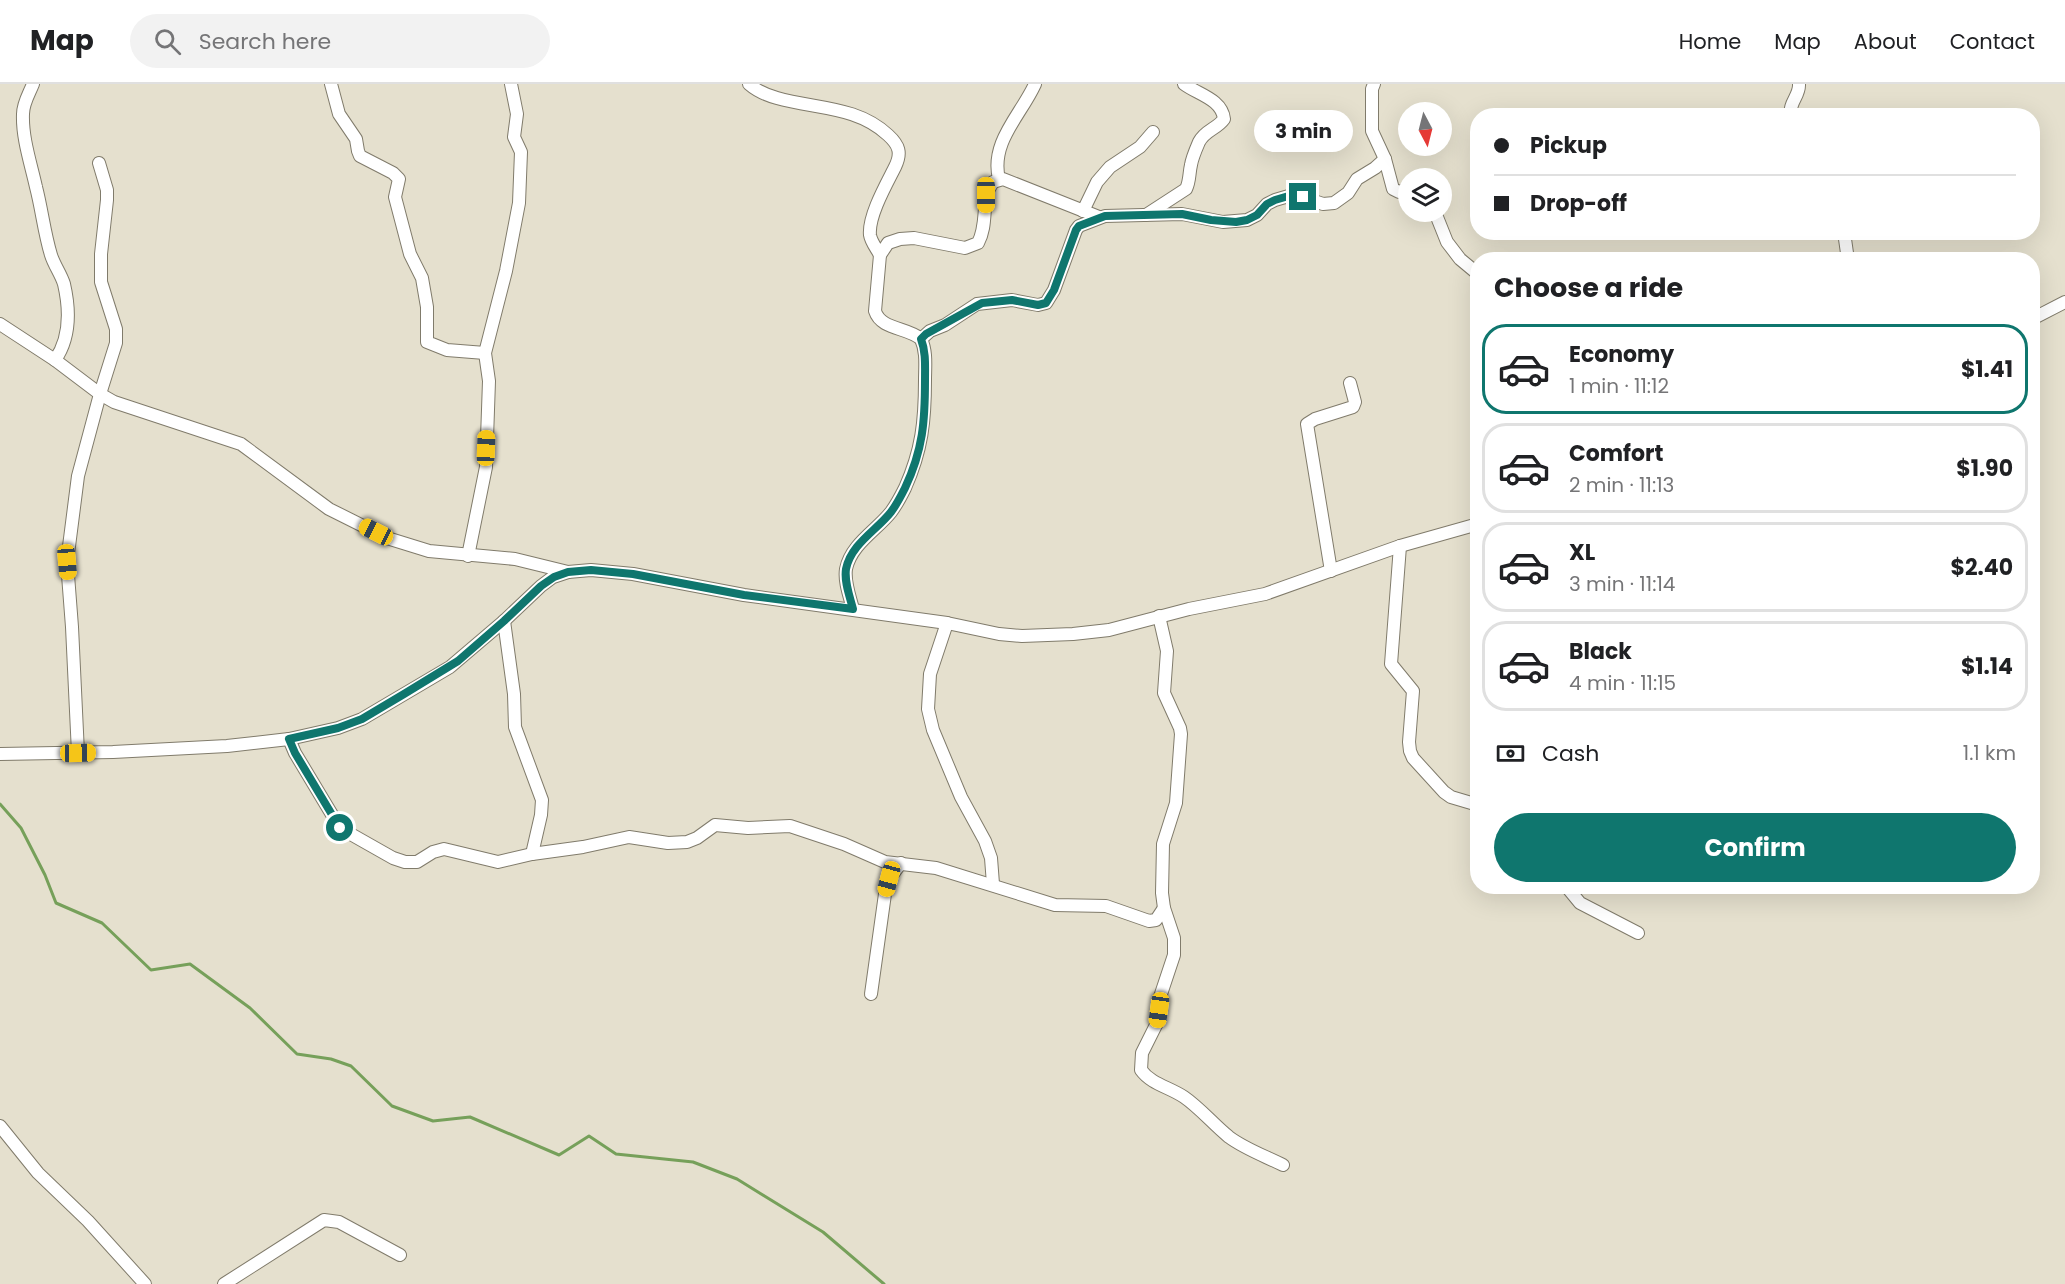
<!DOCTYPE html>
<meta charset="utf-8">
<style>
body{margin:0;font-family:Poppins,sans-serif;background:#f2f2f2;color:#202124;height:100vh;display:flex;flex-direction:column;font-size:22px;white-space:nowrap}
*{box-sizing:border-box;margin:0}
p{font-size:20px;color:#757577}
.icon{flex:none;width:33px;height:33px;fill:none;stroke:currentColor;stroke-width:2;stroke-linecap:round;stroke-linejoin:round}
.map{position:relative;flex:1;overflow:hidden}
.panel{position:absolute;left:1470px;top:168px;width:570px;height:642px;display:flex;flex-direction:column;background:#fff;border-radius:24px;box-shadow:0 6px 24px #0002}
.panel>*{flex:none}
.banner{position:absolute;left:1470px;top:24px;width:570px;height:132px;border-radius:24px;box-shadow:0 6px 24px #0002;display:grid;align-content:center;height:132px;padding:0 24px;background:#fff}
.needle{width:39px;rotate:173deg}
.buttons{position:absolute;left:1398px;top:18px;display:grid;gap:12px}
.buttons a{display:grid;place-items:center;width:54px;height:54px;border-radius:50%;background:#fff;box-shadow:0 6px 24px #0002;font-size:30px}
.end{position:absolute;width:27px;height:27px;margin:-14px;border:8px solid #0f766e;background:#fff;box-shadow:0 0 0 3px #fff}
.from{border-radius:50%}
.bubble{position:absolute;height:42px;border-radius:21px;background:#fff;box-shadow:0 6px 24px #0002;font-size:20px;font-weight:700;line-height:42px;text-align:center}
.car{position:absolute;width:18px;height:36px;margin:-18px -9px;border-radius:8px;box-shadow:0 0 4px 2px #0007;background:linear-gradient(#f5c518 24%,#345 0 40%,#f5c518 0 76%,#345 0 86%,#f5c518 0)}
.banner b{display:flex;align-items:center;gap:21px;height:57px;font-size:22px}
.banner b+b{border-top:2px solid #e0e0e0}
.banner i{width:15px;height:15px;background:#202124}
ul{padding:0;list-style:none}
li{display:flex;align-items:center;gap:18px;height:90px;margin:0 12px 9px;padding:0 12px;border:3px solid #e0e0e0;border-radius:24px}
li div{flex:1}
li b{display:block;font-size:22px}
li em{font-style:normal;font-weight:700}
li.active{border-color:#0f766e}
li>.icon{width:54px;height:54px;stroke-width:1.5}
h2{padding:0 24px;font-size:27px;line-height:72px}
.pay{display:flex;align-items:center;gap:15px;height:66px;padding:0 24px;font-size:22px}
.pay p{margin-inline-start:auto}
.action{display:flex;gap:12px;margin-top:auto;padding:12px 24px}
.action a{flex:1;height:69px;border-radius:36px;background:#0f766e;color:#fff;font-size:24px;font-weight:700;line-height:69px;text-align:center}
header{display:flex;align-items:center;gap:36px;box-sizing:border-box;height:84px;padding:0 30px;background:#fff;border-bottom:2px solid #e0e0e0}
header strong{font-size:28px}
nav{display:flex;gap:33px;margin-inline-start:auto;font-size:21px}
.search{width:420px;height:54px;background:#f2f2f2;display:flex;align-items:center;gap:15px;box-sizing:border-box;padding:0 21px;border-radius:33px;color:#757577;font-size:22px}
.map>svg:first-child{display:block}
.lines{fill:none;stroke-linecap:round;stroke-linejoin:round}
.stream{stroke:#76a05a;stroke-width:3}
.minor-casing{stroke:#807b6b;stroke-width:14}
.minor{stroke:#fff;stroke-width:12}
.route{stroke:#0f766e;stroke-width:8}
</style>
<header>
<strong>Map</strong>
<div class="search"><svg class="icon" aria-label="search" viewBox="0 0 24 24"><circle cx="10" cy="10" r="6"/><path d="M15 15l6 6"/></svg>Search here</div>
<nav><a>Home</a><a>Map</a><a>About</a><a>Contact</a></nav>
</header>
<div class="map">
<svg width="2065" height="1200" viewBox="0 0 2065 1200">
<rect width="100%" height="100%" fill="#e5e0ce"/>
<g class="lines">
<polyline class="stream" points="0,720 21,744 45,791 56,819 102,839 151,886 190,880 250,924 297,970 331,975 351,982 392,1022 433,1037 470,1033 559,1071 589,1052 616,1070 693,1078 737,1095 823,1148 884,1200"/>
<g class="minor-casing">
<g id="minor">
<path d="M33,0C29,10 23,19 23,30C22,54 31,80 36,103C42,126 44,148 51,171C54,181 61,190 64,200C70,226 71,253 55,276"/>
<polyline points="331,0 339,30 356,55 358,67 360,72 393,89 399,95 395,113 410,170 422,194 427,223 427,258 447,266 485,269"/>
<path d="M749,0C757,7 766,11 777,14C816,25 857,22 888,51C899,61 902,69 895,83C887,99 868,132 870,151C871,158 877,165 880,171"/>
<polyline points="1374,0 1372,5 1372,47 1385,75 1393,105 1399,108 1408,105"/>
<path d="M1791,32C1788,19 1800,12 1799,0"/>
<path d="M999,95C990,58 1021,31 1035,0"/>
<polyline points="1083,127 1097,98 1110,83 1140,63 1153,48"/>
<polyline points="1435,128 1447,158 1460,175 1478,190"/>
<path d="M1146,131L1186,105C1190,97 1189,89 1191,81C1192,74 1196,65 1199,58C1205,46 1217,45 1224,35C1222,15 1197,10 1184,0"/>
<polyline points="1844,148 1848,176"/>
<polyline points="2032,235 2065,218"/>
<polyline points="0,240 55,276 100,310 114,318 241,360 329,425 387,454 429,467 515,475 568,488"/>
<polyline points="921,255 930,247 945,241 977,220 1012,216 1038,221 1046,219 1054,206 1076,146 1079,142 1105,132 1182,130 1223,138 1247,136 1257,131 1267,120 1275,116 1292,111 1297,111 1323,120 1334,119 1348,109 1357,95 1375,84 1385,75"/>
<polyline points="1400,462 1391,580 1413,607 1409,658 1410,667 1413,674 1444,708 1451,713 1478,721"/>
<polyline points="468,472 486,383 489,297 485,269 506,187 519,119 521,68 514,53 517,30 511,0"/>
<polyline points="1331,487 1307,340 1315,335 1353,323 1355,318 1350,299"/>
<path d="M853,525C850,513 844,498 846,485C851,460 877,446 891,428C897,420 901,412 905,404C922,366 925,337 925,296C925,283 927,268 921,255C907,243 881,246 875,227L880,171L888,159L900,155L914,154L965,164L978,159C989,139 980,115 993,98L1003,95L1099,133"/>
<path d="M1159,532L1167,567L1164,609L1180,644L1181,650L1176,719L1163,760L1162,809L1164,824L1174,854V871L1160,913L1157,939L1142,969L1141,986C1151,1000 1169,1003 1184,1013C1200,1024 1213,1040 1229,1053C1245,1065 1265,1072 1283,1081"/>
<polyline points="504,537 514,610 515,643 542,716 541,731 532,770"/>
<polyline points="947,539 930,590 928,625 933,646 961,713 985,757 991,774 993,800"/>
<polyline points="289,655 295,669 340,744 393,774 405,778 417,778 433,768 444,765 498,778 532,770 583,763 629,753 668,759 687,758 697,754 715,741 748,744 790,742 844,760 885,778 936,784 1055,821 1106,822 1149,837 1156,836 1164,824"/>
<polyline points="78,669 72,543 67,478 78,392 100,310 116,259 116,245 101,198 101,170 107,116 107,106 99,79"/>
<polyline points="0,670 113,668 227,662 289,655 338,644 362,635 450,583 504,537 541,502 553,493 568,488 591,486 633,490 744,511 947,539 999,550 1022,552 1073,550 1109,546 1189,525 1265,510 1400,462 1478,440"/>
<polyline points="1566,802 1580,819 1638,849"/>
<polyline points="871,910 885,810 889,795 901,779"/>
<polyline points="0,1042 38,1089 88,1137 145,1200"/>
<polyline points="224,1200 324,1136 339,1138 400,1171"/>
</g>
</g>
<use href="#minor" class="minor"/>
</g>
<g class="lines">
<path class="route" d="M340,744L295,669L289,655L338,644L362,635L404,610L458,577L504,537L541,502L554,493L568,488L591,486L633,490L744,511L853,525C850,513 844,498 846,485C851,460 877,446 891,428C897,420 901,412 905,404C923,366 925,337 925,296C925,282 926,268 921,255L926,250L982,219L1012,216L1038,221L1046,219L1054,206L1076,146L1079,142L1105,132L1182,130L1211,136L1236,138L1247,136L1257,131L1267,120L1275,116L1292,111L1303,113"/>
</g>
</svg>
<div class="buttons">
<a><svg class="needle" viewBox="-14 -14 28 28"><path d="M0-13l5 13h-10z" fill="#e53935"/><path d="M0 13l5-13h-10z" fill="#757577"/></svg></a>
<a><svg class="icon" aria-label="layers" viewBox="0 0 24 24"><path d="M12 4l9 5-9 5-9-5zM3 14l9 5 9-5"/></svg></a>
</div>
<i class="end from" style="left:340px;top:744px"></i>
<i class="end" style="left:1303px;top:113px"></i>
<div class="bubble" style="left:1254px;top:26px;width:99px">3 min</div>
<i class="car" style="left:986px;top:111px;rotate:180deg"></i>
<i class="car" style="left:486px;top:364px;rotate:2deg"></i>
<i class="car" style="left:376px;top:448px;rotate:297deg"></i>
<i class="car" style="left:67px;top:478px;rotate:175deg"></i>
<i class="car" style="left:78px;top:669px;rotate:89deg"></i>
<i class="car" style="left:889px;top:795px;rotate:195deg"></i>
<i class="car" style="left:1159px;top:926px;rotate:188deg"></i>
<div class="banner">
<b><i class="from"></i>Pickup</b>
<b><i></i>Drop-off</b>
</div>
<section class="panel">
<h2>Choose a ride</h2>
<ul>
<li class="active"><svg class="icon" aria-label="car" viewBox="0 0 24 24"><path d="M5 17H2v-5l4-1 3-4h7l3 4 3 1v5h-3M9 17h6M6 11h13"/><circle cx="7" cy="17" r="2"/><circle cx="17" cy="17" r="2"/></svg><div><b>Economy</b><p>1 min · 11:12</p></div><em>$1.41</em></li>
<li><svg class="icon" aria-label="car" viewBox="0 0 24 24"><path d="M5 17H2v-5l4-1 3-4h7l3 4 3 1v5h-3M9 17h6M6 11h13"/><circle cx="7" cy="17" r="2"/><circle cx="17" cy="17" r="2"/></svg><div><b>Comfort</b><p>2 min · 11:13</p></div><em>$1.90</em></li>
<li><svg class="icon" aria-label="car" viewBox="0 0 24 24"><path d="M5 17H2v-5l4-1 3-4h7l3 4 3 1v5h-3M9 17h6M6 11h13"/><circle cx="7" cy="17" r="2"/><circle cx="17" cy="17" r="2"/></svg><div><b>XL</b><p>3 min · 11:14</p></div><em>$2.40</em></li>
<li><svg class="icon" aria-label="car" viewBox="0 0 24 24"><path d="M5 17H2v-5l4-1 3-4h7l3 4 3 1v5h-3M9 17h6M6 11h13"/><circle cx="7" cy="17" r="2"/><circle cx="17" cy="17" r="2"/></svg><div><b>Black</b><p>4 min · 11:15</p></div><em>$1.14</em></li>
</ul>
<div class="pay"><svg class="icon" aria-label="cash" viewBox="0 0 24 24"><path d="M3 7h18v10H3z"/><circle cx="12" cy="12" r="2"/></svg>Cash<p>1.1 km</p></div>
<div class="action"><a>Confirm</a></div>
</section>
</div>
